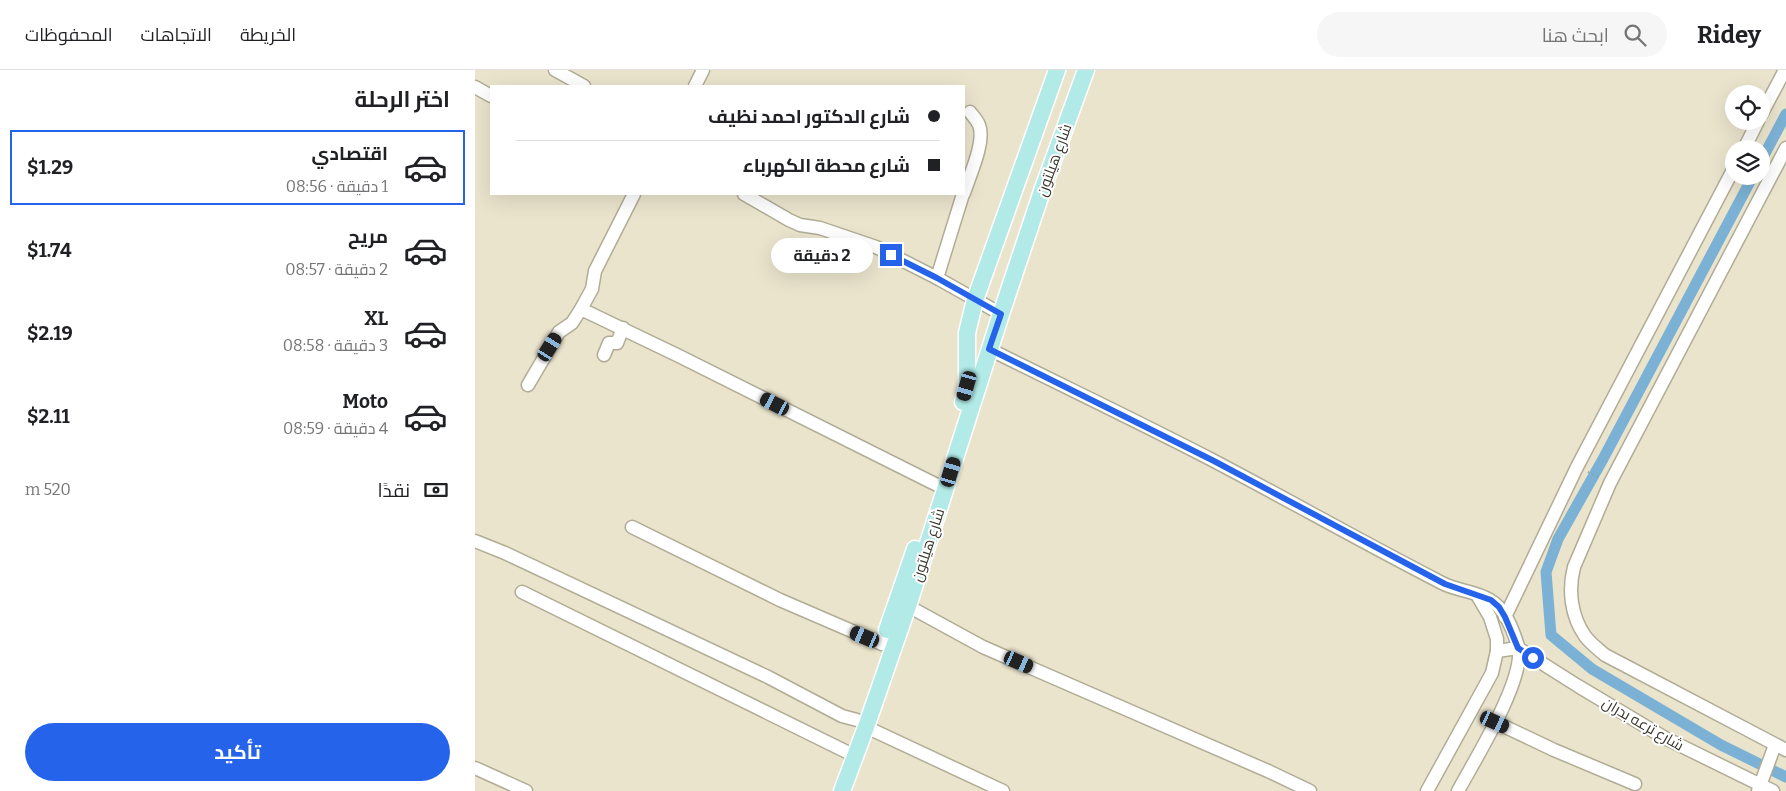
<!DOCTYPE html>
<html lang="ar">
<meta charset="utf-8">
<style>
body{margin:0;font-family:Bitter,Cairo,serif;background:#f6f6f6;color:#202124;direction:rtl;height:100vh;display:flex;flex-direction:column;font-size:19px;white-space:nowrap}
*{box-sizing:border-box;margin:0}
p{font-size:16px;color:#757577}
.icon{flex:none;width:28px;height:28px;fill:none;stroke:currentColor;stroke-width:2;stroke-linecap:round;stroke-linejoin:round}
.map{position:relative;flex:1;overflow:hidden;direction:ltr}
.details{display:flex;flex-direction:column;background:#fff;width:475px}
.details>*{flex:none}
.hud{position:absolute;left:15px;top:15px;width:475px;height:110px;border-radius:0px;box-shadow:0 5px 20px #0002;direction:rtl;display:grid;align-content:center;height:110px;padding:0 25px;background:#fff}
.controls{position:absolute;left:1250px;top:15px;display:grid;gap:10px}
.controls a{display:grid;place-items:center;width:45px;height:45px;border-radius:50%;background:#fff;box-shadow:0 5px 20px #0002;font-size:25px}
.end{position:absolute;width:22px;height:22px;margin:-11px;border:6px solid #2563eb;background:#fff;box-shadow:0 0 0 2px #fff}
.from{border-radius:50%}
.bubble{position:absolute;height:35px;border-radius:18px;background:#fff;box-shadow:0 5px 20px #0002;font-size:16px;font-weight:700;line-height:35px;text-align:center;direction:rtl}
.car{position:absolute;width:15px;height:30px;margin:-15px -8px;border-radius:6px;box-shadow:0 0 4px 1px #0007;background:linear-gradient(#222 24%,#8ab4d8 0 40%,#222 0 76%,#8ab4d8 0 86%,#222 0)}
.hud b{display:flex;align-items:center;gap:18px;height:48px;font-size:19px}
.hud b+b{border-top:1px solid #e0e0e0}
.hud i{width:12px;height:12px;background:#202124}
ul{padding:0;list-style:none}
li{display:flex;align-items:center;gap:15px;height:75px;margin:0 10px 8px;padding:0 15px;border:2px solid transparent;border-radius:0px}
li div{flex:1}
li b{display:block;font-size:19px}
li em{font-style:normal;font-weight:700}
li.selected{border-color:#2563eb}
li>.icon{width:45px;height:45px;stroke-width:1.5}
h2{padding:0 25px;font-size:22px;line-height:60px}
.pay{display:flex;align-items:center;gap:12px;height:55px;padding:0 25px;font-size:19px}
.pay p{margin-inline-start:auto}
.primary-button{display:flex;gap:10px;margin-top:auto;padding:10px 25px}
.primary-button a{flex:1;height:58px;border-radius:30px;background:#2563eb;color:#fff;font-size:20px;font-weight:700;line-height:58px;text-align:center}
header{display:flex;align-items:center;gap:30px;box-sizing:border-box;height:70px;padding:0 25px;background:#fff;border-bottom:1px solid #e0e0e0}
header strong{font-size:24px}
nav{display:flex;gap:28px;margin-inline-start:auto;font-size:18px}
.search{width:350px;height:45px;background:#f6f6f6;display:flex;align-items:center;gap:12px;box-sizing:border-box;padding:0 18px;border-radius:28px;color:#757577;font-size:19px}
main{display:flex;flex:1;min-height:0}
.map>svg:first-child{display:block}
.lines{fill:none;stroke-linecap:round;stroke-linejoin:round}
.canal{stroke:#7bb1d4;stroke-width:11}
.minor-casing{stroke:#b1ac96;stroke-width:15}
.major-casing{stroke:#fff;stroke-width:19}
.path{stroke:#9b9786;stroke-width:2;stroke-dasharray:1 4;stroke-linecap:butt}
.minor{stroke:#fff;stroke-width:12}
.major{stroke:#b1eae6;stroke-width:16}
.route{stroke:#2563eb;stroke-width:6}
.labels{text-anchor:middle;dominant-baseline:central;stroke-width:4;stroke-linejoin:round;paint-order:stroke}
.street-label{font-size:15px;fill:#38362d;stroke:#fff}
</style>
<header>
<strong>Ridey</strong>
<div class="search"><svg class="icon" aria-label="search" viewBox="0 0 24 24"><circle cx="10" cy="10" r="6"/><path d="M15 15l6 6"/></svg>ابحث هنا</div>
<nav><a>الخريطة</a><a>الاتجاهات</a><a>المحفوظات</a></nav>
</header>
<main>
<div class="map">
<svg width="1311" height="721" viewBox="0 0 1311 721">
<rect width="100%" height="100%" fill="#eae4cd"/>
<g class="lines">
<g class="canal">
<polyline points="1286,91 1311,44"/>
<polyline points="1278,106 1128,389 1083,469 1071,502 1076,565 1117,599 1246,675 1311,707"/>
</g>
<g class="minor-casing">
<g id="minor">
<polyline points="80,0 109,16"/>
<polyline points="220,16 228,0"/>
<polyline points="0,17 16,26"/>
<polyline points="1286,45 1310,0"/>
<path d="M1311,78L1135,413L1099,497C1093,520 1096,546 1110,566C1115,573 1123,579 1130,585L1311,680"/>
<polyline points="1269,79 1283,51"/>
<path d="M489,123C494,107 511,71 504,55C502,50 498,46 495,42"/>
<polyline points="269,124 314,150 325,155 345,158 401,177 462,208 526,244"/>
<polyline points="462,208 488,124"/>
<polyline points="106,239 204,286 470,419"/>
<path d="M514,279C590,317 666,353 741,392C817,432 891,474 967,513C982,521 1001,521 1015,530C1030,538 1038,560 1043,576C1052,607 999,691 983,721"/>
<polyline points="129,285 134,273 142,273 148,258"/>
<polyline points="53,315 84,262 97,253 106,239 117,219 120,201 159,124"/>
<polyline points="157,457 305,530 407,574"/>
<polyline points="0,471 30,483 293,607 367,646 382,650"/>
<polyline points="47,522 380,686"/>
<polyline points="433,536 508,577 793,701 835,721"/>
<polyline points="1030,547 1102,397 1259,98"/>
<polyline points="1022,581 1043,578 1103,616 1190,668 1298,721"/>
<polyline points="1020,652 1079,680 1160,714"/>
<polyline points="391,657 528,721"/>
<polyline points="0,698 51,721"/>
<polyline points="952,721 1017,603 1022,581 1022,569 1015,547 1002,525"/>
<polyline points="1283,721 1300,675"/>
</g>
</g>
<g class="major-casing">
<g id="major">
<polyline points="488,332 492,316 492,263 500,230 582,0"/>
<polyline points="412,560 440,479"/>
<polyline points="367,721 391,657 433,536 526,244 567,121 611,0"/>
</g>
</g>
<polyline class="path" points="1113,402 1124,408"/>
<use href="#minor" class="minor"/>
<use href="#major" class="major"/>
</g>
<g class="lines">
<polyline class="route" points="416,185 462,208 526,244 514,279 739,391 970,514 1016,530 1024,537 1030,547 1043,578 1058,588"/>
</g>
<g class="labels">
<g class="street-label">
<text transform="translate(579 90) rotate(-70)">شارع هيلتون</text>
<text transform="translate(453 475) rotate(-72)">شارع هيلتون</text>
<text transform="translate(1168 654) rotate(30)">شارع ترعه بدران</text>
</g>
</g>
</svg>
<div class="controls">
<a><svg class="icon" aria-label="locate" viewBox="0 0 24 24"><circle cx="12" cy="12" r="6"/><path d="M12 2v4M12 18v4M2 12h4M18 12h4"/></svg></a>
<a><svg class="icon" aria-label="layers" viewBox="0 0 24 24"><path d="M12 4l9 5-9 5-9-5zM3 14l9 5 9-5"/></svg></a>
</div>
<i class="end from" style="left:1058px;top:588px"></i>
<i class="end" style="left:416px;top:185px"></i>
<div class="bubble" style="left:296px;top:168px;width:102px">2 دقيقة</div>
<i class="car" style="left:75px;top:277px;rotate:32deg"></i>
<i class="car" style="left:492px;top:316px;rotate:196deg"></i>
<i class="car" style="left:300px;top:334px;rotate:297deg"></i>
<i class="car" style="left:476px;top:402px;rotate:17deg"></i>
<i class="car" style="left:390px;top:567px;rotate:293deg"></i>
<i class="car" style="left:544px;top:592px;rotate:114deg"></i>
<i class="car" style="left:1020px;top:652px;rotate:115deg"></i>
<div class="hud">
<b><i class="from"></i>شارع الدكتور احمد نظيف</b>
<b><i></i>شارع محطة الكهرباء</b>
</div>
</div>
<section class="details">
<h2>اختر الرحلة</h2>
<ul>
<li class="selected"><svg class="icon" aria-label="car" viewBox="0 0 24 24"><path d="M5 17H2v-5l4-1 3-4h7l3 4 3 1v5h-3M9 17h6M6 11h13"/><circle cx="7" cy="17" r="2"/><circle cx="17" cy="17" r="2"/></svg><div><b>اقتصادي</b><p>1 دقيقة · 08:56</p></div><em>$1.29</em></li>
<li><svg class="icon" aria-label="car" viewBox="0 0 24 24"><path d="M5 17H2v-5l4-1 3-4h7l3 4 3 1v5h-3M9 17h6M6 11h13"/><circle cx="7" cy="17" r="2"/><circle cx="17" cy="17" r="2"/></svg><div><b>مريح</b><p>2 دقيقة · 08:57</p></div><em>$1.74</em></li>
<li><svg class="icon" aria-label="car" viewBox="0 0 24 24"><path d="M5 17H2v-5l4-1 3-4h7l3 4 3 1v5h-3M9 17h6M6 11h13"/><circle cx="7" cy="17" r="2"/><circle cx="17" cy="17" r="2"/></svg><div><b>XL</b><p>3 دقيقة · 08:58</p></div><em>$2.19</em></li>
<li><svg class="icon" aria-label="car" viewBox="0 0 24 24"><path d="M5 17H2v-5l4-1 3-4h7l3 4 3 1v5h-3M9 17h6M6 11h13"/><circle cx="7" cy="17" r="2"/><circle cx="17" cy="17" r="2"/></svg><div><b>Moto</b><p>4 دقيقة · 08:59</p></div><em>$2.11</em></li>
</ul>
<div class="pay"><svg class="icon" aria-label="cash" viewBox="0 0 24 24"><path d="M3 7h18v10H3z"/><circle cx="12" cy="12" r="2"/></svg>نقدًا<p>520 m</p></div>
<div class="primary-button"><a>تأكيد</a></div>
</section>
</main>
